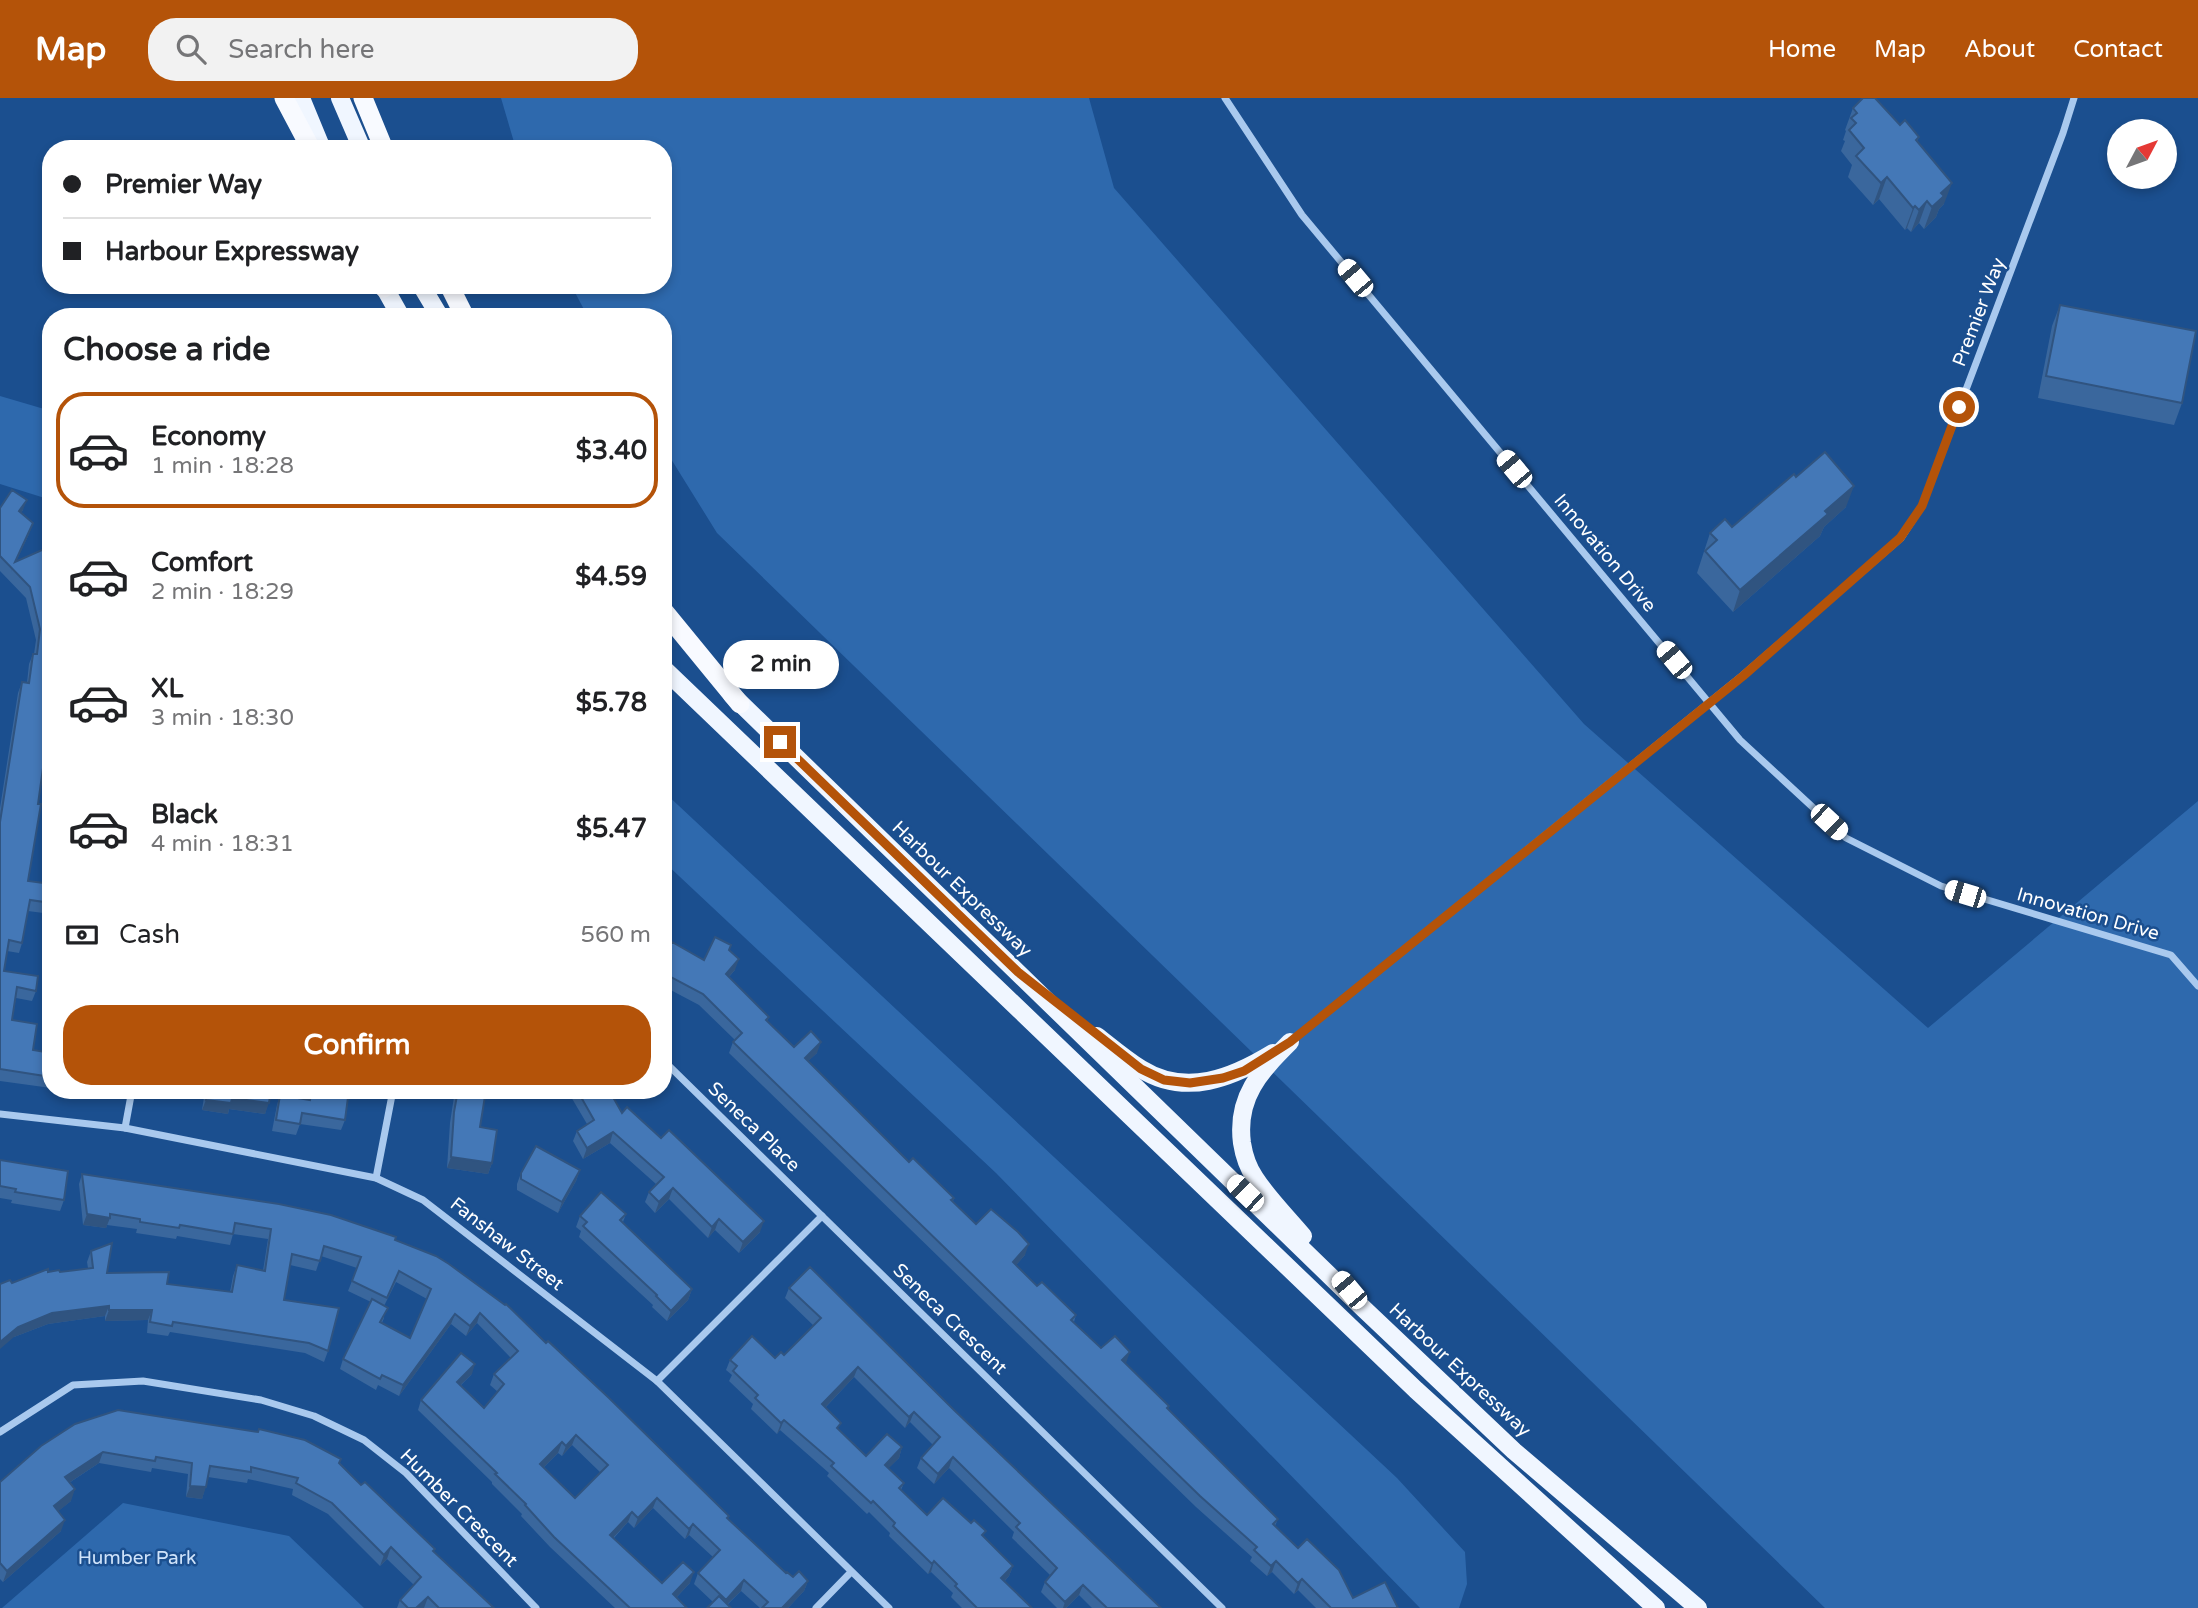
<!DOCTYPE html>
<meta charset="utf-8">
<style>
body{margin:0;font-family:"Varela Round",sans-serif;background:#f2f2f2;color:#202124;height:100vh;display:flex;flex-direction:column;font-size:26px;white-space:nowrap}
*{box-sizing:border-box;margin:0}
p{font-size:23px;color:#757577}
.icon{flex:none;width:38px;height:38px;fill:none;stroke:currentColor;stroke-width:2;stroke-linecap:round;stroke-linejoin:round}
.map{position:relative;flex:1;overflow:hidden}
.panel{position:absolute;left:42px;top:210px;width:630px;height:791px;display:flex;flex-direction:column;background:#fff;border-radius:28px;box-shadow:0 4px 10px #0003}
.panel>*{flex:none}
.banner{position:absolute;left:42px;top:42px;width:630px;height:154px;border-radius:28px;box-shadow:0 4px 10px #0003;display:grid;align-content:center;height:154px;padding:0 21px;background:#fff}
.needle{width:46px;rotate:49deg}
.buttons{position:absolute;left:2107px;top:21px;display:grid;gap:14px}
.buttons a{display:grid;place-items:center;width:70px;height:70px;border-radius:50%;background:#fff;box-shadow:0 4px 10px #0003;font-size:35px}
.end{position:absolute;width:32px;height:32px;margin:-16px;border:9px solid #b45309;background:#fff;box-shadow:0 0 0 4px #fff}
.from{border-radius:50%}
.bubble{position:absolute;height:49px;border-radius:24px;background:#fff;box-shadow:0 4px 10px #0003;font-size:23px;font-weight:700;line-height:49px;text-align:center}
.car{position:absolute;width:21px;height:42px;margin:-21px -10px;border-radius:9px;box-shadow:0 0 5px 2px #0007;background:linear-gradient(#fff 24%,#345 0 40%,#fff 0 76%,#345 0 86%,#fff 0)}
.banner b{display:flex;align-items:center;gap:24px;height:66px;font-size:26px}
.banner b+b{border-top:2px solid #e0e0e0}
.banner i{width:18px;height:18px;background:#202124}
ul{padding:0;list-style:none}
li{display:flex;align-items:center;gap:21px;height:116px;margin:0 14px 10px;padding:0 7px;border:4px solid transparent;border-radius:28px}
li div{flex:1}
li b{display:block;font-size:26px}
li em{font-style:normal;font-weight:700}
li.on{border-color:#b45309}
li>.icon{width:63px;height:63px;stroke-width:1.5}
h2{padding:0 21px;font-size:32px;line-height:84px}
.pay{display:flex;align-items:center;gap:18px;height:77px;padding:0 21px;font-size:26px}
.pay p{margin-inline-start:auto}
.primary-button{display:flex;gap:14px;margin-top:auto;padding:14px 21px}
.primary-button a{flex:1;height:80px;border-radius:28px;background:#b45309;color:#fff;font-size:28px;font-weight:700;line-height:80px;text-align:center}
header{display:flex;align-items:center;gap:42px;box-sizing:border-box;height:98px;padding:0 35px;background:#b45309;color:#fff}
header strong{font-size:33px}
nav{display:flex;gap:38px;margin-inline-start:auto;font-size:24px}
.search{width:490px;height:63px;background:#f2f2f2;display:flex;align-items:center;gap:18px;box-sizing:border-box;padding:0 24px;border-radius:28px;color:#757577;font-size:26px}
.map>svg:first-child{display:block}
.green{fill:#2e69ad}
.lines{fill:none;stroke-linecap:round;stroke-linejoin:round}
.minor{stroke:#a9c9ee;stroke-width:7}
.primary{stroke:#f0f6ff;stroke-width:18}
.trunk{stroke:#f8faff;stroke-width:19}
.wall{fill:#3a679d;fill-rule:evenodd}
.shaded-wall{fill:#305480}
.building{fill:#4478b7;stroke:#305480;stroke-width:2;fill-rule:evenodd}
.route{stroke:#b45309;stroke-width:9}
.labels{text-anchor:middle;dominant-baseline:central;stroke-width:5;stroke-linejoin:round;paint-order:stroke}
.street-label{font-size:19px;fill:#fff;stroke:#1b4f8f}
.park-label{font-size:19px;fill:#cfe3fa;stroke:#1b4f8f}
</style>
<header>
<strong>Map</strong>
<div class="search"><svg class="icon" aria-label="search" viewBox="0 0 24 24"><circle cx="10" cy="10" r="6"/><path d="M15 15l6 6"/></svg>Search here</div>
<nav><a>Home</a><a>Map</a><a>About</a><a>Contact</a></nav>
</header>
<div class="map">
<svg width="2198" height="1510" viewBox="0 0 2198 1510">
<rect width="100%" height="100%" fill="#1b4f8f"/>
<g class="green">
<polygon points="501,0 1089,0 1114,90 1584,626 1928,930 2198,703 2198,1510 1825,1510 717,435 663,348 663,219 588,219 571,187 663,187 663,51 516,51"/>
<polygon points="0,298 51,313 51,402 0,386"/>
<polygon points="663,693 1397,1380 1465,1454 1467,1486 1459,1510 1420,1510 996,1075 663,763"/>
<polygon points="123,1405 289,1438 364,1510 2,1510"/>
</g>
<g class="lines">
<g class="minor">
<polyline points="1225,0 1302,117 1740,642 1846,740 1941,788 2171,857 2198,888"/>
<polyline points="1291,943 1743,577 1901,440 1922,408 2063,35 2074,0"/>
<polyline points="663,962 822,1118"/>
<polyline points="0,1016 125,1030 376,1080 423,1102 657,1283 889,1510"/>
<polyline points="125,1030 132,992"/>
<polyline points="376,1080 393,992"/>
<polyline points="657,1283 822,1118 1222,1510"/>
<polyline points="0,1334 73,1287 143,1283 261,1302 314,1318 364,1342 406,1375 536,1510"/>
<polyline points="816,1510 851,1474"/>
</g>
<g class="primary">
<polyline points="301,0 322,51"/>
<polyline points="340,0 362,51"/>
<polyline points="383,187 401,219"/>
<polyline points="421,187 440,219"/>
<polyline points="663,570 1416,1292 1656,1510"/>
<polyline points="732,597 1364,1211 1514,1353 1698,1510"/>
<path d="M1097,938C1111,949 1125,961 1141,971C1186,999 1232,980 1273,955"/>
<path d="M1290,944C1260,974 1236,999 1242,1045C1244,1058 1247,1068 1255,1080C1268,1100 1287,1119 1303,1138"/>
</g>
<g class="trunk">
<polyline points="284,0 311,51"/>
<polyline points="363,0 384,51"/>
<polyline points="383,187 384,190"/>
<polyline points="449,187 465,219"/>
<polyline points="663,512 740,606"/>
</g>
</g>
<g class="wall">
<polygon points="1853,10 1900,27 1919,39 1917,44 1944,106 1939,111 1936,119 1924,131 1919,125 1911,134 1907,130 1905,132 1879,101 1873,107 1848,79 1852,67 1841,53 1845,43 1843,42 1846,33 1845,32"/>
<polygon points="2060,207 2182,305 2174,327 2038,300 2052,228"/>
<polygon points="1796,379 1846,409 1824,429 1820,438 1733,514 1697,475 1710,435 1732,429"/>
<polygon points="0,410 23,412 21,415 29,436 16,463 51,448 42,681 28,783 51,786 51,816 28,813 22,845 19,855 7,853 4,873 36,893 32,903 16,900 12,922 33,952 51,955 51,990 0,983 0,710 18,595 22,584 27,585 29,566 33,556 34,556 36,542 26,500 0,473"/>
<polygon points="729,852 735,872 729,879 769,919 767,924 794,949 817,955 808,963 909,1064 954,1100 953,1103 976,1126 1025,1157 1016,1167 1037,1188 1076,1217 1074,1224 1101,1250 1125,1265 1169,1308 1168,1311 1278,1421 1275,1428 1353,1500 1398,1510 1316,1510 1298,1492 1294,1496 1272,1474 1267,1478 1250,1463 1252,1459 1196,1409 729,955 733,944 735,942 699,907 663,888 663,860 704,862"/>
<polygon points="205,992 271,992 265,1016 229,1011 228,1016 202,1012"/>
<polygon points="310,992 349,992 345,1022 341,1032 300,1026 296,1037 272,1033 277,1007 280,997 309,1002"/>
<polygon points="455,992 486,992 480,1029 492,1065 488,1076 447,1070 450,1025"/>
<polygon points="567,992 609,992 622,1015 760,1134 739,1155 715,1132 708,1140 669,1101 655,1115 645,1104 649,1094 656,1086 610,1045 583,1061 573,1043 577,1033 587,1026"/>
<polygon points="0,1062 64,1102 60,1113 11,1105 12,1102 0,1100"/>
<polygon points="580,1072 576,1083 558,1115 517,1092 517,1086 521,1075"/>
<path d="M82,1076L395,1142L546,1245L729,1418L728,1421L786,1475L793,1479L808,1483L804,1493L788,1510H760L741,1493L728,1506L713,1504L694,1486L698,1475L713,1459L689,1437L685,1441L653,1410L634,1430L628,1424L614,1440L662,1485H690L676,1500L687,1510H615L550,1449L521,1418L522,1416L492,1386V1384L418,1312L421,1302L472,1276L461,1287L484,1310L498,1294L490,1287L494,1276L511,1260L477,1225L466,1238L451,1226L399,1298L378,1287L376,1292L340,1271L343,1261L371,1204L348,1193L357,1170L321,1158L316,1173L290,1167L284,1202L328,1253L324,1264L305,1255L170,1234L168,1238L147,1235L148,1222L105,1223V1218L48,1226L14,1239L12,1185L48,1174H60L88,1170L87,1164L91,1153L107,1175L167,1186L230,1194L233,1178L237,1167L263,1173L268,1141L233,1136L230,1147L177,1138L176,1141L136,1135L137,1131L107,1127L106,1130L83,1127L79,1086ZM396,1184L427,1201L410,1240L382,1225L384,1220V1208ZM572,1347L601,1375L575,1400L544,1369L558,1355L562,1358Z"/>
<polygon points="626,1116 623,1124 692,1191 688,1202 667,1223 652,1209 653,1207 579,1139 581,1133 576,1129 580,1118"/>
<polygon points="789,1190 954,1312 1161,1510 1092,1510 1079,1497 1066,1510 1057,1510 1041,1494 1045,1484 1050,1477 1012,1440 1014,1434 949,1370 934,1386 917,1370 921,1360 933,1347 910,1324 905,1330 854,1279 825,1310 839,1332 866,1358 902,1349 899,1360 888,1370 904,1385 901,1392 927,1417 984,1439 1013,1468 1009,1478 1004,1484 1032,1510 962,1510 951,1499 953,1495 931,1474 928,1476 889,1438 890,1435 869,1414 867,1416 827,1378 829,1375 780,1332 777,1336 751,1311 753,1306 729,1283 732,1277 726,1272 730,1262 775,1260 784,1257 814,1228 785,1200"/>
<polygon points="41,1348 340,1365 361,1387 494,1510 397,1510 400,1502 414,1487 387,1461 380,1468 328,1416 292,1397 293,1391 248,1381 247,1385 208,1379 202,1401 186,1399 188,1376 152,1370 151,1374 99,1365 69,1385 71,1403 58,1413 61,1433 3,1484 0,1481 0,1384"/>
</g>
<g class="shaded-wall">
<polygon points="1887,79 1879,101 1873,107 1881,85"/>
<polygon points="1952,85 1944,106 1939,111 1936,119 1924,131 1932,109 1941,95"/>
<polygon points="1927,103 1919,125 1911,134 1919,112"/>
<polygon points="1915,108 1907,130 1905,132 1913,110"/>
<polygon points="1854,388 1846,409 1824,429 1820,438 1733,514 1740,492 1825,413"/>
<polygon points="27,402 23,412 15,424 19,413"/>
<polygon points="33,425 29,436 11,474 15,464"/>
<polygon points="43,670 51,671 51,682 39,681"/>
<polygon points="739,861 735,872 722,886 726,876"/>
<polygon points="821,944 817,955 801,970 805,960"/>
<polygon points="232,1000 269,1005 265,1016 229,1011 228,1016 202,1012 206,1002"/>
<polygon points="613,1034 610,1045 583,1061 587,1050"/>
<polygon points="451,1059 492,1065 488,1076 447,1070"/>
<polygon points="580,1072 576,1083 558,1115 562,1104"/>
<polygon points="673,1090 669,1101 655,1115 659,1104"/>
<polygon points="87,1116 110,1120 106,1130 83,1127"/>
<polygon points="719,1121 715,1132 708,1140 712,1129"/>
<polygon points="764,1123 760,1134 739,1155 743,1144"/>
<polygon points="1029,1146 1025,1157 1009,1175 1013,1164"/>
<polygon points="692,1191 688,1202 667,1223 671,1213"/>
<polygon points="109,1208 105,1218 48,1226 14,1239 0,1251 0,1244 18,1229 52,1215"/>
<polygon points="109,1212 152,1212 148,1222 105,1223"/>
<polygon points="480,1215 477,1225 466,1238 470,1228"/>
<polygon points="455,1216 451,1226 399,1298 403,1287"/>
<polygon points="1130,1254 1126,1265 1118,1272 1122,1262"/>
<polygon points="475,1266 472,1276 453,1294 457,1284"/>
<polygon points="858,1269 854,1279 818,1317 822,1306"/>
<polygon points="914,1314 910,1324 905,1330 909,1319"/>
<polygon points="784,1322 780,1332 777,1336 781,1325"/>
<polygon points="576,1337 572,1347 562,1358 566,1348"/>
<polygon points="562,1344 558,1355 536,1377 540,1366"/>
<polygon points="902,1349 899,1360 881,1378 885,1367"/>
<polygon points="103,1354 99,1365 61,1390 65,1379"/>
<polygon points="953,1359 949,1370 934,1386 938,1376"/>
<polygon points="190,1388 206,1389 202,1401 186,1399"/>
<polygon points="75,1391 71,1403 50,1420 54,1408"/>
<polygon points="657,1400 653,1410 634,1430 638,1420"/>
<polygon points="632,1414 628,1424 606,1447 610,1437"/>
<polygon points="65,1422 61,1433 3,1484 7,1473"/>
<polygon points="693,1426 689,1437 685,1441 689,1431"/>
<polygon points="391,1449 387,1461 380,1468 384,1457"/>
<polygon points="934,1463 931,1474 928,1476 932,1466"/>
<polygon points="1276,1463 1272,1474 1267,1478 1271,1468"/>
<polygon points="1013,1468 1009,1478 997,1491 1001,1480"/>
<polygon points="694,1474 690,1485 669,1507 673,1496"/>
<polygon points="1302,1481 1298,1492 1294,1496 1298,1485"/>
<polygon points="744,1482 741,1493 723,1510 726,1502"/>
<polygon points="808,1483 804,1493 788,1510 782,1510"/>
<polygon points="1083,1487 1079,1497 1066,1510 1063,1510 1065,1504"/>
<polygon points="428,1499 424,1510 416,1510"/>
</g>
<g class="building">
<polygon points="1863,0 1875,0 1900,27 1905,22 1919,39 1916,42 1952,85 1941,95 1944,98 1932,109 1927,103 1919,112 1915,108 1913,110 1887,79 1881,85 1856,58 1864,50 1849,32 1856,25 1851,20 1857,15 1853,10"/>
<polygon points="2060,207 2196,233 2182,305 2046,278"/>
<polygon points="1825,354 1854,388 1825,413 1828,416 1740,492 1705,453 1717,442 1710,435 1725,421 1732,429 1794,376 1796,379"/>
<polygon points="12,392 27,402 19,413 33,425 15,464 51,448 51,671 43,670 38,706 41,706 28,783 51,786 51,805 30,802 22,845 9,842 4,873 38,878 36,893 17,889 12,922 37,926 33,952 51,955 51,979 0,971 0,724 22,584 29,585 33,556 37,556 40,531 30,489 0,458 0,410"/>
<polygon points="715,839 731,847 729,852 739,861 726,876 769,919 766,922 794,949 811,933 821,944 805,960 909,1064 913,1060 954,1100 951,1102 976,1126 991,1111 1018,1134 1029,1146 1013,1164 1037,1188 1042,1184 1076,1217 1071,1222 1101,1250 1115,1238 1130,1254 1122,1262 1169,1308 1167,1310 1278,1421 1273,1426 1298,1450 1307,1441 1339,1472 1353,1500 1385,1484 1398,1510 1331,1510 1302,1481 1298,1485 1276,1463 1271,1468 1254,1452 1257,1449 1200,1398 733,944 742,935 703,896 663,875 663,860 672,844 704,862"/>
<polygon points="207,992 271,992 269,1005 232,1000 231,1005 206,1002"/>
<polygon points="312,992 349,992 345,1022 302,1015 300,1026 276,1022 280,997 310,1002"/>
<polygon points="458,992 486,992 480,1029 497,1032 492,1065 451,1059 454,1014"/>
<polygon points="577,992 609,992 622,1015 627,1009 661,1040 669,1032 764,1123 743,1144 719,1121 712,1129 673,1090 659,1104 649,1094 664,1079 613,1034 587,1050 577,1033 594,1022"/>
<polygon points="536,1048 580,1072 562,1104 521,1081 521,1075"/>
<polygon points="0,1062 68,1073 64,1102 15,1094 16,1091 0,1088"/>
<path d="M82,1076L279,1106L331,1117L396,1139L395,1142L436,1158L449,1166L505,1207L506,1206L546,1245L548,1243L609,1300L729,1418L727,1420L786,1475L787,1474L793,1479L799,1473L808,1483L782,1510H762L768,1504L744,1482L726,1502L698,1475L720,1452L693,1426L689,1431L657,1400L638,1420L632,1414L610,1437L662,1485L683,1464L694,1474L673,1496L687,1510H630L554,1439L525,1407L526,1406L495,1376L497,1375L421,1302L461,1255L475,1266L457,1284L484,1310L504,1286L494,1276L518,1253L480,1215L470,1228L455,1216L403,1287L382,1277L380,1281L343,1261L372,1201L388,1210L380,1224L410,1240L431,1191L399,1173L387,1200L352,1183L361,1159L324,1148L320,1163L292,1156L284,1202L339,1210L328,1253L309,1245L173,1224L172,1228L150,1224L152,1212H109V1208L52,1215L18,1229L0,1244V1186L10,1182L12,1185L48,1171V1174L59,1172L60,1174L93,1170L91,1153L112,1145L107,1175L169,1174L167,1186L232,1194L237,1167L265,1173L271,1131L235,1125L233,1136L180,1127L179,1130L140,1124V1121L110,1116V1120L87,1116ZM576,1337L608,1367L575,1400L540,1366L562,1344L566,1348Z"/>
<polygon points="601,1094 626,1116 620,1122 692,1191 671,1213 656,1198 657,1197 583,1128 587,1124 580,1118"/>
<polygon points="810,1169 954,1312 1161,1510 1107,1510 1083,1487 1065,1504 1045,1484 1057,1470 1016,1429 1020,1425 953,1359 938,1376 921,1360 940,1339 914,1314 909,1319 858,1269 822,1306 841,1325 837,1330 866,1358 887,1336 902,1349 885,1367 904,1385 899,1390 927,1417 943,1400 971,1425 974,1422 986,1433 982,1437 1013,1468 1001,1480 1032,1510 977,1510 955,1488 957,1486 934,1463 932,1466 893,1428 895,1425 873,1403 871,1405 831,1368 834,1365 784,1322 781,1325 755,1300 758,1297 733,1273 737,1268 730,1262 752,1238 775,1260 781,1254 784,1257 821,1220 789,1190"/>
<polygon points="118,1312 258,1334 259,1331 305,1342 341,1361 339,1365 361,1387 365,1384 435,1451 433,1453 494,1510 439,1510 428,1499 416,1510 408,1510 400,1502 421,1479 391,1449 384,1457 332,1405 296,1385 298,1380 251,1369 251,1374 210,1368 206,1389 190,1388 192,1365 156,1359 155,1363 103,1354 65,1379 75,1391 54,1408 65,1422 7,1473 0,1465 0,1384 41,1348 75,1326"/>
<polygon points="719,1498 731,1510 707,1510"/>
</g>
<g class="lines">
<polyline class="route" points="780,644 1018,874 1141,971 1164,982 1190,985 1223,980 1244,973 1290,944 1743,578 1900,440 1922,408 1959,309"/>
</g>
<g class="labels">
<g class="street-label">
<text transform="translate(1979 214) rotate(-69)">Premier Way</text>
<text transform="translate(1605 455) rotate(50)">Innovation Drive</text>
<text transform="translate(962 791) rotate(44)">Harbour Expressway</text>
<text transform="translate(2088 816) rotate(16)">Innovation Drive</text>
<text transform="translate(754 1029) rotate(44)">Seneca Place</text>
<text transform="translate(507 1146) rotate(38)">Fanshaw Street</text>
<text transform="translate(950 1221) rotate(44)">Seneca Crescent</text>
<text transform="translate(1460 1272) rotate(43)">Harbour Expressway</text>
<text transform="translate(459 1410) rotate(45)">Humber Crescent</text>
</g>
<g class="park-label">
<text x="137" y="1460">Humber Park</text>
</g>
</g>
</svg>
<div class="buttons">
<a><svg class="needle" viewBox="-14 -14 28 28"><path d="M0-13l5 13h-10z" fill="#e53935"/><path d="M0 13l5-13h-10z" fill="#757577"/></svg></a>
</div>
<i class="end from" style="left:1959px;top:309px"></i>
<i class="end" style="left:780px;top:644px"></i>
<div class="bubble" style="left:723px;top:542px;width:116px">2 min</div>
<i class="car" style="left:1355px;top:180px;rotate:320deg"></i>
<i class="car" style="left:1514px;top:371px;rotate:320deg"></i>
<i class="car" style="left:1674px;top:562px;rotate:320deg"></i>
<i class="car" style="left:1829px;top:724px;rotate:133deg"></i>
<i class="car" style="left:1965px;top:796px;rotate:287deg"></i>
<i class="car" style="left:1245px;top:1095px;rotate:314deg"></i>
<i class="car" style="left:1349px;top:1192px;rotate:320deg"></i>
<div class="banner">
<b><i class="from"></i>Premier Way</b>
<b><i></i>Harbour Expressway</b>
</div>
<section class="panel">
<h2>Choose a ride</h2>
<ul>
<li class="on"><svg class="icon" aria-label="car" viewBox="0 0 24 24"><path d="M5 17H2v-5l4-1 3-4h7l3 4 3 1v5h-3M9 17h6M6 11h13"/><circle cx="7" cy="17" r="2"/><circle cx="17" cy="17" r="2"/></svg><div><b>Economy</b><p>1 min · 18:28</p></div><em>$3.40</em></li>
<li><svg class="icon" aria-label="car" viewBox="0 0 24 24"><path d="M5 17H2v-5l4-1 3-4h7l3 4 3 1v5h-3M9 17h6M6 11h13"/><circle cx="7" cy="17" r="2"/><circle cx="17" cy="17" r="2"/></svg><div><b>Comfort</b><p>2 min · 18:29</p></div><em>$4.59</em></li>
<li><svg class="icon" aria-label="car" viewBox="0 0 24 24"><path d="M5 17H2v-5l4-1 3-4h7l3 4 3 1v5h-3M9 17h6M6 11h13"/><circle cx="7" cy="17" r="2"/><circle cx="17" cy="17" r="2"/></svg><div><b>XL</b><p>3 min · 18:30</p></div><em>$5.78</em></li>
<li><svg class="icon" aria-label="car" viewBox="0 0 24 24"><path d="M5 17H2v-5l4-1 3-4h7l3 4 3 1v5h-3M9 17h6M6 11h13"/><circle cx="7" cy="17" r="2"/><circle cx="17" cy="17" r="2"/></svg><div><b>Black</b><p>4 min · 18:31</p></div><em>$5.47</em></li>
</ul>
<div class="pay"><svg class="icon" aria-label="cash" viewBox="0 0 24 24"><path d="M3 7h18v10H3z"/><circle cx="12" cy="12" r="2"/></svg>Cash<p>560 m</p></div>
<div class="primary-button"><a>Confirm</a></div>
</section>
</div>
